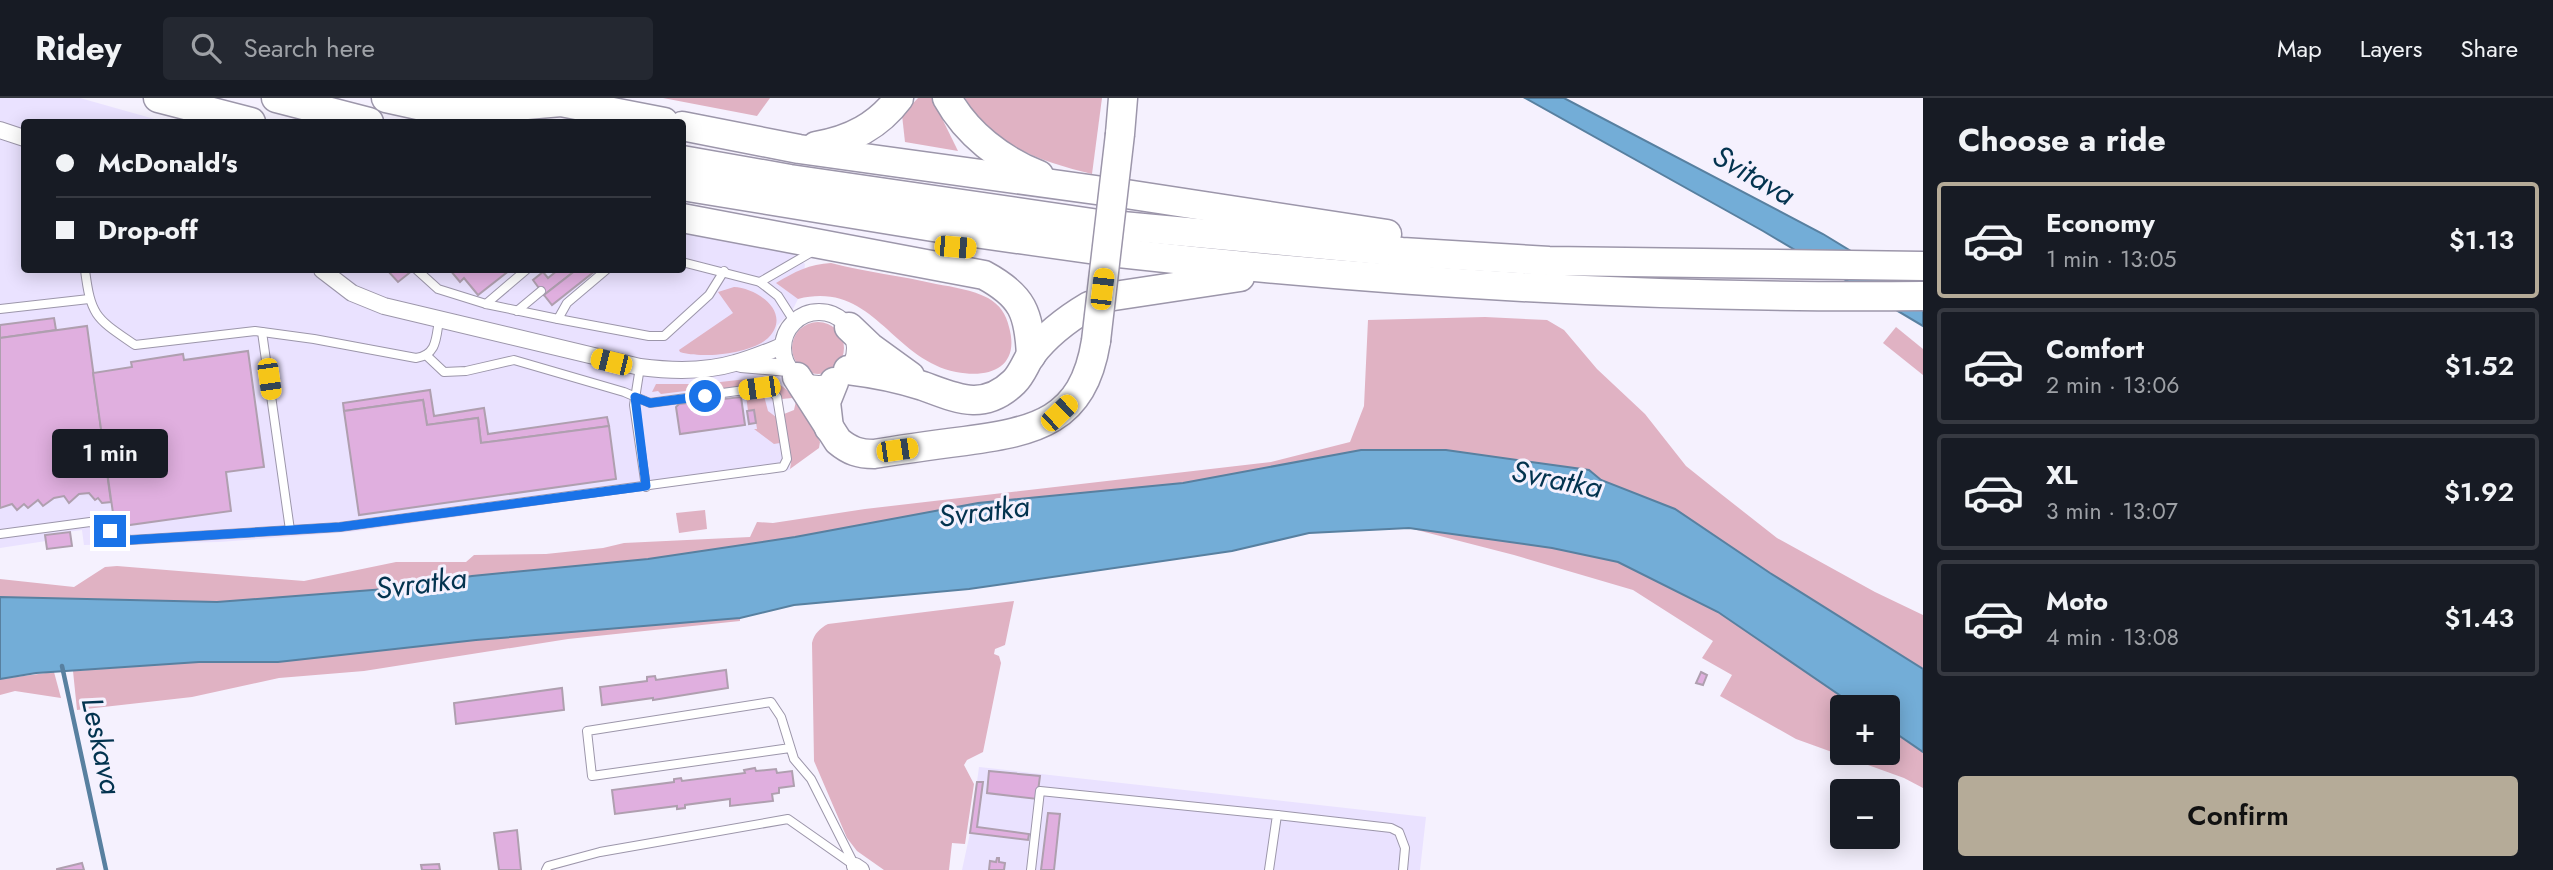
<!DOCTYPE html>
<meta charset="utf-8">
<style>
body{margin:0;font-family:Jost,sans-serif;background:#242831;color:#f1f3f6;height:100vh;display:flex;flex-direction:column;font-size:26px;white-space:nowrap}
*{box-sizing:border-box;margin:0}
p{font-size:23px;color:#9ea1a6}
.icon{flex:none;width:38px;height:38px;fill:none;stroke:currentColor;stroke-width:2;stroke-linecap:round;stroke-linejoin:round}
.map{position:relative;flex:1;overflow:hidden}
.side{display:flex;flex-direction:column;background:#171b24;width:630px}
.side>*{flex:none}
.banner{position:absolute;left:21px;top:21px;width:665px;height:154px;border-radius:7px;box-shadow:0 4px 18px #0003;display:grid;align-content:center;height:154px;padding:0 35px;background:#171b24}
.buttons{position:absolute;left:1830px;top:597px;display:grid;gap:14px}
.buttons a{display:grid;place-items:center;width:70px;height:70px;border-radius:7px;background:#171b24;box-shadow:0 4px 18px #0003;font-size:35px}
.end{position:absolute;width:32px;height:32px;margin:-16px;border:9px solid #1a73e8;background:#fff;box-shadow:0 0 0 4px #fff}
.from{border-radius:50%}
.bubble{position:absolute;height:49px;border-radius:7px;background:#171b24;box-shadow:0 4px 18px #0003;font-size:23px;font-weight:600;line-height:49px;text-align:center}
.car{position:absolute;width:21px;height:42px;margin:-21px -10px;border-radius:9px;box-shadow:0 0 5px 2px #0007;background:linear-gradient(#f5c518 24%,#345 0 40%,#f5c518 0 76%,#345 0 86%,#f5c518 0)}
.banner b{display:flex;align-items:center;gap:24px;height:66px;font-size:26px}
.banner b+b{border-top:2px solid #363941}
.banner i{width:18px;height:18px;background:#f1f3f6}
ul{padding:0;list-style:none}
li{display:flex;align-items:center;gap:21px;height:116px;margin:0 14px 10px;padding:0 21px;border:4px solid #363941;border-radius:7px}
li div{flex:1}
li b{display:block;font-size:26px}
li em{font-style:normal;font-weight:600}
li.active{border-color:#b5ab98}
li>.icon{width:63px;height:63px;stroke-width:1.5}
h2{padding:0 35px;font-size:32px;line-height:84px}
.action{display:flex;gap:14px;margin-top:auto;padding:14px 35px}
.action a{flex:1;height:80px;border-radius:7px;background:#b5ab98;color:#111;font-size:28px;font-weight:600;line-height:80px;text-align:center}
header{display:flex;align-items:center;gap:42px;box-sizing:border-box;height:98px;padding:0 35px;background:#171b24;border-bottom:2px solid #363941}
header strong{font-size:33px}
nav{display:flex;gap:38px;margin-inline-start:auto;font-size:24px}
.search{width:490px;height:63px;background:#242831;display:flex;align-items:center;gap:18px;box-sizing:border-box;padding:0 24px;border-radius:7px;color:#9ea1a6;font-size:26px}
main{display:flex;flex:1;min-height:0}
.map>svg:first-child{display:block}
.built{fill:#eae2ff}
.green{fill:#e0b2c3}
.water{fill:#73add7;stroke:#5880a0;stroke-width:2}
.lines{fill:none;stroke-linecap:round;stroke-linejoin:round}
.stream{stroke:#5880a0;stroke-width:4.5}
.building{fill:#e0afdf;stroke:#af9faf;stroke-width:2}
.lane-casing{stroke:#9c96aa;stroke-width:10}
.street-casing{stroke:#9c96aa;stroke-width:18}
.highway-casing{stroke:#9c96aa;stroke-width:31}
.lane{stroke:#fff;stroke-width:8}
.street{stroke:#fff;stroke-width:16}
.highway{stroke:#fff;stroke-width:28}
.highway-bridge-casing{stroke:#9c96aa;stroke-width:31;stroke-linecap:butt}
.highway-bridge{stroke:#fff;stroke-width:28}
.route{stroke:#1a73e8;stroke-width:9}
.labels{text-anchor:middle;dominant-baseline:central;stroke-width:6;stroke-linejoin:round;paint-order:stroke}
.water-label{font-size:30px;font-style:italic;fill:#03334f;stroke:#f5f1fe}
</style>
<header>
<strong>Ridey</strong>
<div class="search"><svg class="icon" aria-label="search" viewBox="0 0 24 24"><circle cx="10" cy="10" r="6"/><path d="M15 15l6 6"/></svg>Search here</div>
<nav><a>Map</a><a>Layers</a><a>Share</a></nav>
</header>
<main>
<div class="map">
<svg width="1923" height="772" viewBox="0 0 1923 772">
<rect width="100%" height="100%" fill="#f5f1fe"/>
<g class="built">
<polygon points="0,0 80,0 165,24 24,24 24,172 682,172 683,134 791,154 805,166 802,193 793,211 777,228 772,254 786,285 780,296 790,372 350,434 219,444 84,447 82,432 45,437 46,443 0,450"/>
<polygon points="979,669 1426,719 1420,772 962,772 970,735"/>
</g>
<g class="green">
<polygon points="663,0 770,0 757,18"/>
<polygon points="918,0 932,0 958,53 905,44 902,17"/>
<path d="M965,0H1102L1092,76C1042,64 991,47 965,0Z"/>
<path d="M831,165C866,174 902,178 936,186C954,189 972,192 988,200C1000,207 1006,216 1009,229C1020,268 992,281 956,274C891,261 873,182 798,201L776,185C794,174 810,166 831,165Z"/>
<path d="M734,189C757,190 792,214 769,239C753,256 700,261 680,254L679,252L733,215L718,194Z"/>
<polygon points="1485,219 1547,222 1564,232 1597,271 1645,316 1686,368 1721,396 1777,440 1875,494 1923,517 1923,571 1770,475 1675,411 1601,382 1589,372 1446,352 1361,352 1183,385 978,405 795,439 648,461 472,478 398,490 217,504 0,499 0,481 74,489 105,469 117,468 304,483 396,464 466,464 474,457 546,456 603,450 624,445 750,439 757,424 773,425 865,411 1271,364 1350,344 1364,308 1368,222"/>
<circle cx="818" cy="250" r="26"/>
<polygon points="1896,229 1923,251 1923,277 1883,245"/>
<path d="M764,279C796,290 806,316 820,344L819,350L790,371L791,364L784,316L794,312L796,303L792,300L782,301L779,292L765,286L700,295L693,292L661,296L658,293L652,294L656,286H703Z"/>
<polygon points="763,294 768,313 776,319 780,345 774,346 754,331 757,331 754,312 748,313 746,297"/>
<polygon points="705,412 707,431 679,435 676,415"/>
<polygon points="1409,430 1552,450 1618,464 1718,514 1857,609 1843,609 1843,654 1888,654 1888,630 1923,654 1923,690 1904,680 1796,641 1720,598 1732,577 1702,560 1713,543 1633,492 1514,457"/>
<path d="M1014,503L1005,547L995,551L994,556L999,558L1001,565L983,654L967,662L964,667L974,686L965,746L952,745L949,772H884L857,753L847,740L814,663L812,545C814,536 820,530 828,526Z"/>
<polygon points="740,520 740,523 568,541 364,573 279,580 192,599 77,612 73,573 199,564 278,564 476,542"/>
<polygon points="54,574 61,600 15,593 0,597 0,581"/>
</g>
<g class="water">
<polygon points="1525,0 1564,0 1823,136 1923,197 1923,228 1763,133"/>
<polygon points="1361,352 1446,352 1589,372 1601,382 1675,411 1770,475 1923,571 1923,654 1888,630 1888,609 1857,609 1718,514 1618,464 1552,450 1409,430 1309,435 1232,453 969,491 794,507 740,520 476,542 278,564 199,564 36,575 0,581 0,499 217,504 398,490 472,478 648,461 795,439 978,405 1183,385"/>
</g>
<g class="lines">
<polyline class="stream" points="62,568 106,772"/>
</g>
<g class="building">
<polygon points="387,172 413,172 398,184"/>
<polygon points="450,172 510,172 478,197 464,180 460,184"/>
<polygon points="558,172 576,172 544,197 533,182 543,174 548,180"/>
<polygon points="576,172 595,173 552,207 544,197"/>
<polygon points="54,220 56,232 0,240 0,227"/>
<polygon points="87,228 111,404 102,405 98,400 95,402 89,395 79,396 69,405 64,398 54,400 43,408 38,402 28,410 24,406 17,412 12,406 0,410 0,240"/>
<polygon points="248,253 264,369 226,374 231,413 115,429 93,275 132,269 131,264 183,256 184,262"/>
<polygon points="430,292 434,318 484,310 488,336 607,319 609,328 481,345 478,320 427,327 423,302 344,313 343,305"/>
<polygon points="741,299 745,327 680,336 676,309 679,306"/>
<polygon points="423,302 427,327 478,320 481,345 609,328 616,381 359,417 344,313"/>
<polygon points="754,312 756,325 749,326 747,313"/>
<polygon points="70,434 72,448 47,451 45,437"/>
<polygon points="726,572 728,590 653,602 653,600 602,607 600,589 647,583 647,579 655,578 656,582"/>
<polygon points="1701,574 1707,577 1703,587 1696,585"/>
<polygon points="562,590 564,612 456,626 454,605"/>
<polygon points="755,670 756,673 776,671 777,675 792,673 794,688 779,690 779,695 772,696 773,703 730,708 730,701 685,707 685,710 677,711 677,708 615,716 612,692 674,684 674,681 681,680 682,683 745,675 744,672"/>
<polygon points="989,673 1040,678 1037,701 987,695"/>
<polygon points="977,684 983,684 977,729 1029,736 1028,742 970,735"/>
<polygon points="1048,715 1060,716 1054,772 1041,772"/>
<polygon points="517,732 521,772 499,772 494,735"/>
<polygon points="997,760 999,760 999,764 1005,765 1004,772 989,772 990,763 996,764"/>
<polygon points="82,765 84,772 57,772 57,771"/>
<polygon points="439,766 440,772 422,772 421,767"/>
</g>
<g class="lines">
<g class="lane-casing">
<g id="lane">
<polyline points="682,164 760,184 778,198 794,223"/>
<path d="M85,172C91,219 96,220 135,247L255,233L314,241L416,260C437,257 436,240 439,222"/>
<polyline points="417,172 438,191 486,206 558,221 567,205 606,172"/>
<polyline points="760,184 810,155"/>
<polyline points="486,206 526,172"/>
<polyline points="0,211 89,201"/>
<polyline points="517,213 541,193"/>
<polyline points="558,221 649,238 664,238 709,197 724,173"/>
<polyline points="262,234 290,432"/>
<polyline points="640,269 634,307 646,389"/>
<polyline points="0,436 90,424 130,442 340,429 783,369 787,361 777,299 771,292 759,290 650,305 624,294 514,262 466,273 444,274 426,257"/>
<polyline points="1277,717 1391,730 1399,734 1405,750 1403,772"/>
<polyline points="546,772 548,768 600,754 788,721 855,768 811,681 794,661 781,619 771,604 587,633 592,678 790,650"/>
<polyline points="1031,772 1040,693 1277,717 1269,772"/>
</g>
</g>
<g class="street-casing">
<g id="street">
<polyline points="0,32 24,40"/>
<path d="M322,172L352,195L384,208L640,269C671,273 705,274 735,265C751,261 767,254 782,248"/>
<circle cx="819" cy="250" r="36"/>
<polyline points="741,266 788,270"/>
<polyline points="855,768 861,772"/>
</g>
</g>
<g class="highway-casing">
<g id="highway">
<polyline points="158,0 251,24"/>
<polyline points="276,0 369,24"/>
<polyline points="386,0 468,18"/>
<path d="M947,0C967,36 1001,62 1039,77"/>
<polyline points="450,14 561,4 664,24"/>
<polyline points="682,28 799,51 1103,93"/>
<polyline points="1120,36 1123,0"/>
<path d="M816,48C851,42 878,28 899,0"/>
<polyline points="682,62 790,81 1099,126"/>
<polyline points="682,88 933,129 1096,152"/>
<polyline points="1126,96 1387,136"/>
<path d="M682,120L984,177C1023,198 1029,215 1031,258"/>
<polyline points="1122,128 1402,154 1549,163 1923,168"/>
<path d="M1119,155C1386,185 1654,201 1923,198"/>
<polyline points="1114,198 1240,179"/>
<polyline points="849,229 870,249 910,278"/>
<path d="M848,272C873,275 899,280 923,288C956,300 983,314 1014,284C1022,276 1025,266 1031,257C1047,236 1067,221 1089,208"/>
<path d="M797,279L838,343C850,353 859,356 874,356C904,351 934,347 965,343C1036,333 1083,324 1096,243"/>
<polyline points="829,330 826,304 834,284"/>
</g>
</g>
<use href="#lane" class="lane"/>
<use href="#street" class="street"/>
<use href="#highway" class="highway"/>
<g class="highway-bridge-casing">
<polyline id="highway-bridge" points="1096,243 1120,36"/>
</g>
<use href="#highway-bridge" class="highway-bridge"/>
</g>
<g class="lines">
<polyline class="route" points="110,433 130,442 340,429 646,388 635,299 650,305 705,298"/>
</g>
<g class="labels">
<g class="water-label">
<text transform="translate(1754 77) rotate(30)">Svitava</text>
<text transform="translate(1557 381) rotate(11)">Svratka</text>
<text transform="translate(984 413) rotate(-7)">Svratka</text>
<text transform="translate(421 485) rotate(-7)">Svratka</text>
<text transform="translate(102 648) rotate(78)">Leskava</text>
</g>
</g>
</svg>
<div class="buttons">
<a>+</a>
<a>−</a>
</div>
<i class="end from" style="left:705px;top:298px"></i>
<i class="end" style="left:110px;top:433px"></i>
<div class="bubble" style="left:52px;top:331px;width:116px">1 min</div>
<i class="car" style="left:955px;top:149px;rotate:95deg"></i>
<i class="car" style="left:1102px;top:191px;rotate:7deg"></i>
<i class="car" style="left:611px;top:264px;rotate:284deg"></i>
<i class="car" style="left:269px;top:281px;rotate:172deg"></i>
<i class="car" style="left:759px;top:290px;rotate:262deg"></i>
<i class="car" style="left:1059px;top:315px;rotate:46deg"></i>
<i class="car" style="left:897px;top:352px;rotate:82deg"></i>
<div class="banner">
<b><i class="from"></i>McDonald's</b>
<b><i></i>Drop-off</b>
</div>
</div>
<section class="side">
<h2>Choose a ride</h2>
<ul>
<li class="active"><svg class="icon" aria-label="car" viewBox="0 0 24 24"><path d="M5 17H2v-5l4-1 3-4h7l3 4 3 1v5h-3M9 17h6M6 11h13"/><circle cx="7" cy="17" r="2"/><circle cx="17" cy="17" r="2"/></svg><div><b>Economy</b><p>1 min · 13:05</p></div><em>$1.13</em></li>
<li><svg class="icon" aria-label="car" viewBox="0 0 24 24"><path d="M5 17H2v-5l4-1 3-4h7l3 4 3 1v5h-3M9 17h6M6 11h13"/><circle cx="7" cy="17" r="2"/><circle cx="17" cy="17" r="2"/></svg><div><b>Comfort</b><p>2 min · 13:06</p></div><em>$1.52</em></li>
<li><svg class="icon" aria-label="car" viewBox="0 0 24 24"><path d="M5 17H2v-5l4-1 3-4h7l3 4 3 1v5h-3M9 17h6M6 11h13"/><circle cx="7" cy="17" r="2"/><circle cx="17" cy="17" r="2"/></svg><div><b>XL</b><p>3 min · 13:07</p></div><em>$1.92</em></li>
<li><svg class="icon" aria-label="car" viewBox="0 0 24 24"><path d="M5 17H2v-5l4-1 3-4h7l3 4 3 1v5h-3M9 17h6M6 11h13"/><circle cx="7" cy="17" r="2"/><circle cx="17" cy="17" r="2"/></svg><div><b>Moto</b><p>4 min · 13:08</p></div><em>$1.43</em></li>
</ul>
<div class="action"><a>Confirm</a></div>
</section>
</main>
